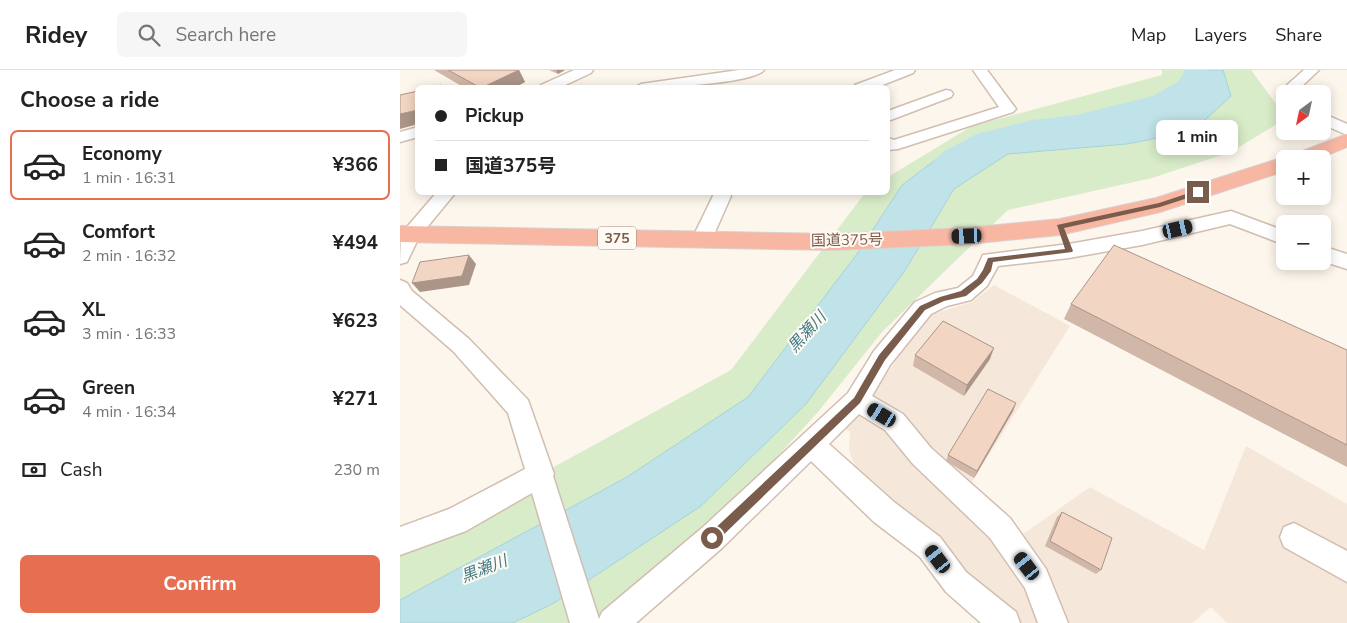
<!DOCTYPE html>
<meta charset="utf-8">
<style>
body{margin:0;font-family:"Nunito Sans","Noto Sans JP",sans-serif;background:#f6f6f6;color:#222;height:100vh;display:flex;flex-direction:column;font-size:19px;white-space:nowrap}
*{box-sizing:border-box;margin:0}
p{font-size:16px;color:#767676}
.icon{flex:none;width:28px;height:28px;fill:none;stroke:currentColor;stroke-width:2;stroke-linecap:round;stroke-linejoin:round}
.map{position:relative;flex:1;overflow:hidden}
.side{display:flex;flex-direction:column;background:#fff;width:400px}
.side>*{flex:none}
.top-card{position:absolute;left:15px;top:15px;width:475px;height:110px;border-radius:8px;box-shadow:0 2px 12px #0003;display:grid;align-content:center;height:110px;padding:0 20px;background:#fff}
.needle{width:32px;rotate:213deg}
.controls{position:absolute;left:876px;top:15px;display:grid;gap:10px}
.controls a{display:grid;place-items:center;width:55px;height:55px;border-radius:8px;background:#fff;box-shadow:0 2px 12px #0003;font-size:25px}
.end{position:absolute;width:22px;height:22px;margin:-11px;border:6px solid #7a5c4d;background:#fff;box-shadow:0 0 0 2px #fff}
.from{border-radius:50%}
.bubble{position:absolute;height:35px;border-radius:8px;background:#fff;box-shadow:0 2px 12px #0003;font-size:16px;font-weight:700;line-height:35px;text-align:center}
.car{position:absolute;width:15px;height:30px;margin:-15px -8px;border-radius:6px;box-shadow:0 0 4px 1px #0007;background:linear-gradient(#222 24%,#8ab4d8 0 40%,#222 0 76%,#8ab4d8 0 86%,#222 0)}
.top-card b{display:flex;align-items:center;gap:18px;height:48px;font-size:19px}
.top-card b+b{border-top:1px solid #e0e0e0}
.top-card i{width:12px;height:12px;background:#222}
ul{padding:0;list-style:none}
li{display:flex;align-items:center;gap:15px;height:70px;margin:0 10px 8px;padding:0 10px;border:2px solid transparent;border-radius:8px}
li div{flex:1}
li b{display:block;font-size:19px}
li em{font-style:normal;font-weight:700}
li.selected{border-color:#e76f51}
li>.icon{width:45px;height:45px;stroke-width:1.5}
h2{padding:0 20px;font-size:22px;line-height:60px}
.pay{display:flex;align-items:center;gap:12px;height:55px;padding:0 20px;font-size:19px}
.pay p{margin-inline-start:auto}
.action{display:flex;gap:10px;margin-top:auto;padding:10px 20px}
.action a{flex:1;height:58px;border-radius:8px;background:#e76f51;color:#fff;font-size:20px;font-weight:700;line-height:58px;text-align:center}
header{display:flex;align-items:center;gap:30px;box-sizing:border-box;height:70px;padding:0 25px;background:#fff;border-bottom:1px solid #e0e0e0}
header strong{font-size:24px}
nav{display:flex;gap:28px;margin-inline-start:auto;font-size:18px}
.search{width:350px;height:45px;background:#f6f6f6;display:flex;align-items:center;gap:12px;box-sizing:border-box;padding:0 18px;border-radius:8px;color:#767676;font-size:19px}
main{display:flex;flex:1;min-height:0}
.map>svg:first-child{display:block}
.residential{fill:#f5e8da}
.green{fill:#d8ecc9}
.water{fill:#bfe3e8;stroke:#a5d3da}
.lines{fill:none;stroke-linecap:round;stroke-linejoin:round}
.river{fill:#bfe3e8;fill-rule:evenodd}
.minor-casing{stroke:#d1beb0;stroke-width:3}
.highway-casing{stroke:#dad1cd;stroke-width:2}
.minor{fill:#fff;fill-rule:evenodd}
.highway{fill:#f7b7a3;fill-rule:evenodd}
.wall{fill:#d1b7a8}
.shaded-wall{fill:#aa9588}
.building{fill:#f3d5c3;stroke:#aa9588}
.route{fill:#7a5c4d}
.labels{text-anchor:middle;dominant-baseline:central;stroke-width:4;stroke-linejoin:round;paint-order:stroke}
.shield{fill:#fffaf3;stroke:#a28b7f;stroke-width:1}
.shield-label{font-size:14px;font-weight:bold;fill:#7a5c4d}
.street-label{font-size:15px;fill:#7a5c4d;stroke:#fffaf3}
.water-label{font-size:16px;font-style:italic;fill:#437c86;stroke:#fffaf3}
</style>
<header>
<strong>Ridey</strong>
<div class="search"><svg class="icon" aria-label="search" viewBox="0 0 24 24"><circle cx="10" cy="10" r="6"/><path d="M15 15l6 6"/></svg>Search here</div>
<nav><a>Map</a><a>Layers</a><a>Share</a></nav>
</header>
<main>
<section class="side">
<h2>Choose a ride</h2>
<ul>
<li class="selected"><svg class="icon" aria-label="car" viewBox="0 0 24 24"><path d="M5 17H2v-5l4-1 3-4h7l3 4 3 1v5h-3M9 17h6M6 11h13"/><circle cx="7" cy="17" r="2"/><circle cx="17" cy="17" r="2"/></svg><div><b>Economy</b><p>1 min · 16:31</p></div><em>¥366</em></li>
<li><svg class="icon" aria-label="car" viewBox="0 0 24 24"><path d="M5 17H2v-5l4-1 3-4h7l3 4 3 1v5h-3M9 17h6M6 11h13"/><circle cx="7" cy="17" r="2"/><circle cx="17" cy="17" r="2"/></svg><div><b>Comfort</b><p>2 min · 16:32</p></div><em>¥494</em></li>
<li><svg class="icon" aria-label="car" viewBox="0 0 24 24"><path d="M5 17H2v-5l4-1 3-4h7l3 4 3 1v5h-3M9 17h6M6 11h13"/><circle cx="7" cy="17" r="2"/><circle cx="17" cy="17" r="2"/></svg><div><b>XL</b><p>3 min · 16:33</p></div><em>¥623</em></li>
<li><svg class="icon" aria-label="car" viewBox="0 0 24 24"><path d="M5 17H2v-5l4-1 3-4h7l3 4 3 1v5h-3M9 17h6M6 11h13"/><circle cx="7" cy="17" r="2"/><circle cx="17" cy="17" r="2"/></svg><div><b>Green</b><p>4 min · 16:34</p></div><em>¥271</em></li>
</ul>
<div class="pay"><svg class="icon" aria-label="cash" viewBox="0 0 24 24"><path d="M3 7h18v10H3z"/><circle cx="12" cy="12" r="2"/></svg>Cash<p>230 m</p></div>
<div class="action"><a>Confirm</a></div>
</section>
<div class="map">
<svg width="947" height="553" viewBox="0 0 947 553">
<rect width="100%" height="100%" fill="#fdf6ec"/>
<g class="residential">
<polygon points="594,215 670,256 567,420 471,327 526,246 572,232"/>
<polygon points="460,339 485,351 607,477 648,553 620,553 575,523 461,411 449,381 450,362 443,357"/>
<polygon points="846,376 947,434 947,553 827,553 811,537 792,553 662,553 616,469 690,417 804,480"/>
</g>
<polygon class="green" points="762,0 851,0 885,46 885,49 831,82 752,108 608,140 482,262 418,342 322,447 194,553 0,553 0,465 141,404 331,300 465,123 488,122 488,107 572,56 762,5"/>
<polygon class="water" points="796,0 823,0 831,26 793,61 727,74 608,84 554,119 504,202 406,334 301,436 154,533 113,553 0,553 0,530 227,407 348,327 457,184 502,115 542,85 629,59 742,38 800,12"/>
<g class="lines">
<polygon class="river" points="785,0 809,0 798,21 771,38 676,61 634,66 597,76 563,94 547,112 536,114 525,112 521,105 543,82 577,64 633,50 676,45 753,26 779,11"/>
<g class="minor-casing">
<g id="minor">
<polygon points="174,0 193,0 191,3 159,18 139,18 141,15"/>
<path d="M339,0H364C353,14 255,18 234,18L241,14Z"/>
<polygon points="495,0 515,0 513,3 475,18 453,18 455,15"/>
<polygon points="573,0 587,0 616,39 613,42 498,79 488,80 488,68 494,70 599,37"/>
<polygon points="904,0 919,0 899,19 898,24 885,24 885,26 884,24 887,15"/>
<polygon points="546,20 551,21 553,24 551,27 488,51 488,41"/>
<polygon points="922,43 947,54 947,65 922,54"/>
<polygon points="18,57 18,67 0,72 0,62"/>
<polygon points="37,122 56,122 19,167 7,192 0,194 1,164"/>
<polygon points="312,122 330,122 331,126 312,169 309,174 302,176 295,174 292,169 313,126"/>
<polygon points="831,141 885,161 885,175 830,154 742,175 669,188 598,196 587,216 571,230 547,236 531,244 490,295 472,326 503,344 531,378 610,448 646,499 668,553 638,553 625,518 590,468 513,394 485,360 459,344 429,374 494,432 540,467 566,502 616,542 620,553 581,553 546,522 520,487 474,452 411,391 322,478 236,553 170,553 132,423 66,461 0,485 0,457 49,439 125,399 108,343 53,281 0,235 0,210 7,213 12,221 69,269 128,330 154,404 153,406 199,549 202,542 302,458 448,323 474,281 515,232 535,223 558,218 573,206 583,185 669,174 742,161"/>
<polygon points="922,176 947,184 947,199 922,191"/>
<polygon points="894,453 947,481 947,512 884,477 880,467 884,457"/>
</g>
</g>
<g class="highway-casing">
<polygon id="highway" points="947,64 947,77 918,89 885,89 885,101 760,142 660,165 567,174 435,180 0,172 0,156 435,164 567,158 660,149 756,128 878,89 889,89 892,85"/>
</g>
<use href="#minor" class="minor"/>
<use href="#highway" class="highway"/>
</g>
<g class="wall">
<polygon points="34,0 119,0 125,12 114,18 65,18"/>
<polygon points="149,0 165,0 158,4"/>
<polygon points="671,234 947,280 947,397 664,249"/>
<polygon points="515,285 590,289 564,326 513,296"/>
<polygon points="616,333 613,341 574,408 546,391 548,385"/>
<polygon points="662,442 701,500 696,504 645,476 657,447"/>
</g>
<g class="shaded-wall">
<polygon points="119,0 125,12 114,18 81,18"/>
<polygon points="156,0 165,0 158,4"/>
<polygon points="18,40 18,54 0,59 0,44"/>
<polygon points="69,185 76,194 69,215 20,222 12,213"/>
<polygon points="594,278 590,289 564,326 567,315"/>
<polygon points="616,333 613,341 574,408 577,401"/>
</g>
<g class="building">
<polygon points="48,0 119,0 81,18"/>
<polygon points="41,15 42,18 31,18"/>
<polygon points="18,21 18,40 0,44 0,25"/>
<polygon points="714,175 947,280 947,375 671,234"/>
<polygon points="69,185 62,206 12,213 20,192"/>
<polygon points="543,251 594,278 567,315 515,285"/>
<polygon points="588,319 616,333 577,401 548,385"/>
<polygon points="662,442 712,468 701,500 650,471"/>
</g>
<polygon class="route" points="798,120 800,121 800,124 760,137 664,158 673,181 672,182 593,192 591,201 582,213 566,226 544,231 525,240 485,290 460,333 316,472 308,472 308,465 454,328 479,285 520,236 540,227 561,221 577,209 583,200 588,188 665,179 657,155 759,133"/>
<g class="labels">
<rect class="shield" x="198" y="156.5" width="38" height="23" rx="4"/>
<g class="shield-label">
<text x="217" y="168">375</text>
</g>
<g class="street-label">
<text transform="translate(447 170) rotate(-1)">国道375号</text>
</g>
<g class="water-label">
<text transform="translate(407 262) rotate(-48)">黒瀬川</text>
<text transform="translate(84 499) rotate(-21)">黒瀬川</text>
</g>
</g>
</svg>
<div class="controls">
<a><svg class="needle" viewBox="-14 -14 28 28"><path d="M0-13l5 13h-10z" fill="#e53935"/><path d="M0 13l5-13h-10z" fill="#767676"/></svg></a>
<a>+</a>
<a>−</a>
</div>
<i class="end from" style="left:312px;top:468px"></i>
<i class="end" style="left:798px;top:122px"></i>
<div class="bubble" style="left:756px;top:50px;width:82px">1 min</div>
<i class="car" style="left:778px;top:159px;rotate:77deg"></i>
<i class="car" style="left:567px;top:166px;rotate:268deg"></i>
<i class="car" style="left:482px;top:345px;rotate:301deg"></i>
<i class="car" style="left:538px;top:489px;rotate:323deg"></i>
<i class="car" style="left:627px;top:496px;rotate:323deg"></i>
<div class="top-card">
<b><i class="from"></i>Pickup</b>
<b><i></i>国道375号</b>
</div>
</div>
</main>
